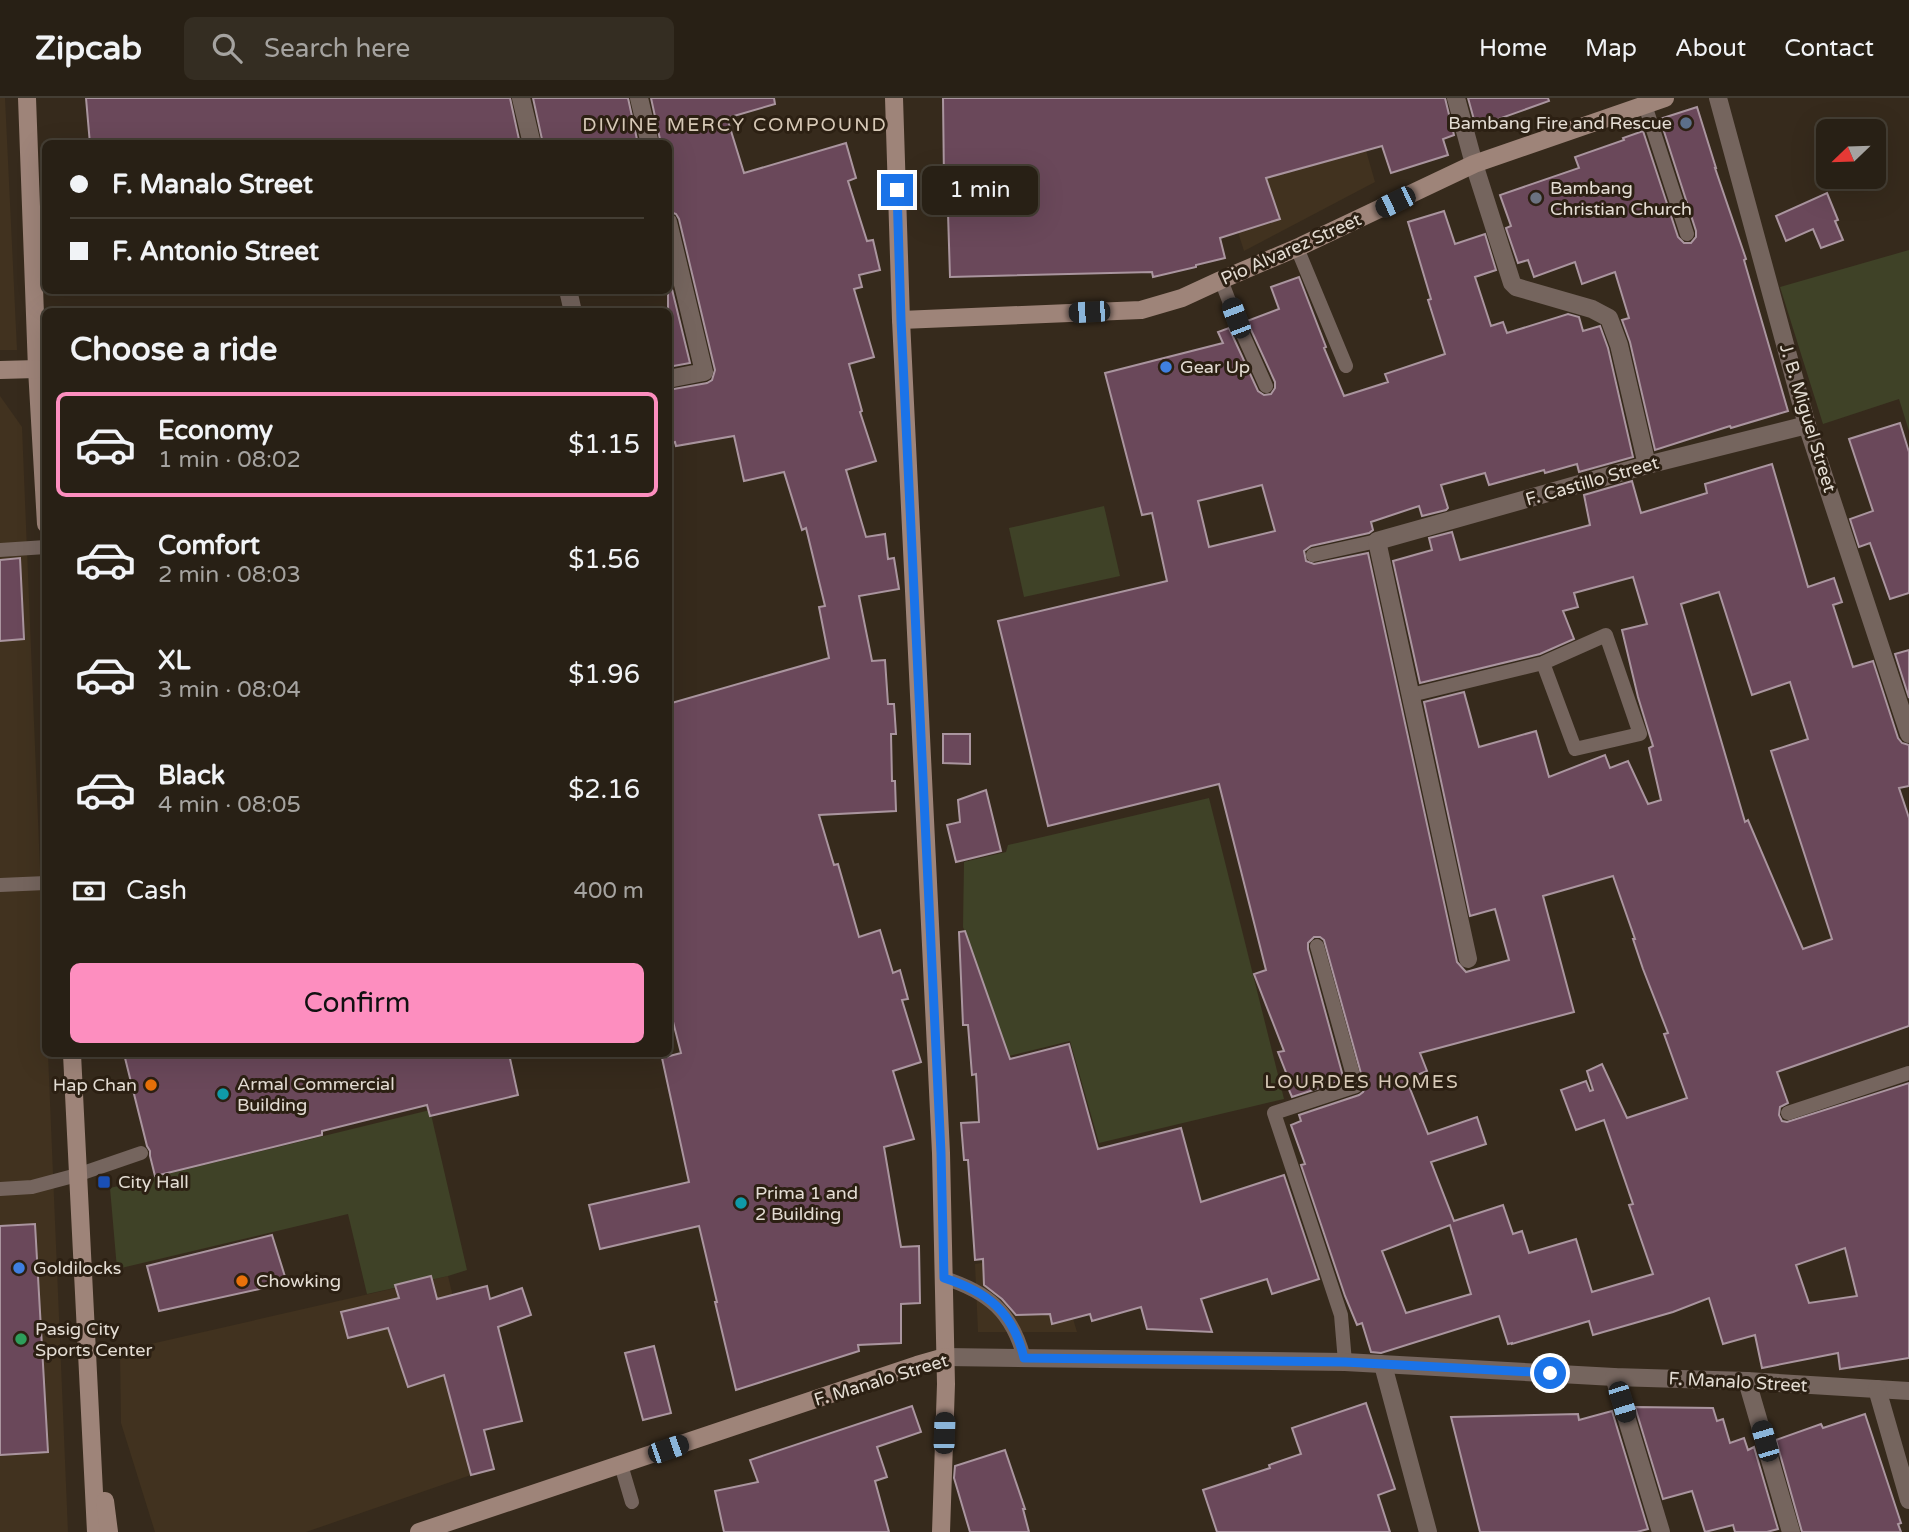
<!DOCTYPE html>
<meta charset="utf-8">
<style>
body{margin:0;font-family:"Varela Round",sans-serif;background:#342d22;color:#f1f3f6;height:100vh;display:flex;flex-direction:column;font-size:26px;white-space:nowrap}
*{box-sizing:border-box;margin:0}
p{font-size:23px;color:#a5a3a0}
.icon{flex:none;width:38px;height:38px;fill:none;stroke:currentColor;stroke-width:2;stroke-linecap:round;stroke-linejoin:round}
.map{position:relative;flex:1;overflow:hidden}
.side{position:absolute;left:42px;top:210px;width:630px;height:749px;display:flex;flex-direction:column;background:#282015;border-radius:10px;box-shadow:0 7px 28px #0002,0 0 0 2px #443e34}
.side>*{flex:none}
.hud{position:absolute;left:42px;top:42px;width:630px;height:154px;border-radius:10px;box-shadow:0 7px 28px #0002,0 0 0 2px #443e34;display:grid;align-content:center;height:154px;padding:0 28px;background:#282015}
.needle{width:46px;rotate:247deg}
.tools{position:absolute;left:1816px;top:21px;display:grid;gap:14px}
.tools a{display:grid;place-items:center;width:70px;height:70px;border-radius:10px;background:#282015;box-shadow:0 7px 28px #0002,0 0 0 2px #443e34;font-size:35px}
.end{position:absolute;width:32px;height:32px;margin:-16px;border:9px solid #1a73e8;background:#fff;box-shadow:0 0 0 4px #fff}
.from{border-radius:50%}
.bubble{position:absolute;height:49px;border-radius:10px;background:#282015;box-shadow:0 7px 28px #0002,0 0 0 2px #443e34;font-size:23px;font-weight:600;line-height:49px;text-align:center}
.car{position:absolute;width:21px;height:42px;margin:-21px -10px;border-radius:9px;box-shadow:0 0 5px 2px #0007;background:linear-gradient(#222 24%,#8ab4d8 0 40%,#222 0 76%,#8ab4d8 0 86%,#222 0)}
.hud b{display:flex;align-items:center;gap:24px;height:66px;font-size:26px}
.hud b+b{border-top:2px solid #443e34}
.hud i{width:18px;height:18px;background:#f1f3f6}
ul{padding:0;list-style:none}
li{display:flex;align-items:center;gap:21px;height:105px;margin:0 14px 10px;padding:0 14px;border:4px solid transparent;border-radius:10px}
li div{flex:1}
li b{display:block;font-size:26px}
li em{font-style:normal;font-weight:600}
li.on{border-color:#fd8ebf}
li>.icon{width:63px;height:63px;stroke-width:1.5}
h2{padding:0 28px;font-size:32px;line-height:84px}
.pay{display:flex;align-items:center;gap:18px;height:77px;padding:0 28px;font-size:26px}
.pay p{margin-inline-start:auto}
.action{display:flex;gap:14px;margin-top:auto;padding:14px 28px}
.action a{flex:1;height:80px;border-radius:10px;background:#fd8ebf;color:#111;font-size:28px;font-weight:600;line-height:80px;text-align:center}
header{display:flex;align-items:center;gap:42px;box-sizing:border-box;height:98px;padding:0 35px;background:#282015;border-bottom:2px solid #443e34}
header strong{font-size:33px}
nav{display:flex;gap:38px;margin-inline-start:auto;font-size:24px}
.search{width:490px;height:63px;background:#342d22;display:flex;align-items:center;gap:18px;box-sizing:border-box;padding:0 24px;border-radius:10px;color:#a5a3a0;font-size:26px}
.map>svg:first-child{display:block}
.built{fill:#41321f}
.green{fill:#3f4227}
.building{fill:#6a485a;stroke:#aa959f;stroke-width:2;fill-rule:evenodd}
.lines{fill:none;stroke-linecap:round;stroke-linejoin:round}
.lane{stroke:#75655e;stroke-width:14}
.street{stroke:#75655e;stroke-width:18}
.secondary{stroke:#9e8479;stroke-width:18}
.route{stroke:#1a73e8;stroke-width:9}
.service-dot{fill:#5c6f8a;stroke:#2c2013;stroke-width:2.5}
.worship-dot{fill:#6b7280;stroke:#2c2013;stroke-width:2.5}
.shop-dot{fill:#3f7fe0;stroke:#2c2013;stroke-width:2.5}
.food-dot{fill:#e8710a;stroke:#2c2013;stroke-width:2.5}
.culture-dot{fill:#0f9aa8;stroke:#2c2013;stroke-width:2.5}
.transit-dot{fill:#1a4fb4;stroke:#2c2013;stroke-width:2.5}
.leisure-dot{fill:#2e9e5b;stroke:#2c2013;stroke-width:2.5}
.labels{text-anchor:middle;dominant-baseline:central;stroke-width:6;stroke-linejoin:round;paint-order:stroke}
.poi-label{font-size:18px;fill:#e4ddd4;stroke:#2c2013;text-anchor:start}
.street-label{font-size:18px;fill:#e4ddd4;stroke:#2c2013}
.neighbourhood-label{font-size:19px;letter-spacing:2px;fill:#d7c9b7;stroke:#2c2013}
</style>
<header>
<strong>Zipcab</strong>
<div class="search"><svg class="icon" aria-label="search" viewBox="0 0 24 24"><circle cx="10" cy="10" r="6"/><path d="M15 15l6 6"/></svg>Search here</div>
<nav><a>Home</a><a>Map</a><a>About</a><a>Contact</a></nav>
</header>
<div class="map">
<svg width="1909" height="1434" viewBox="0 0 1909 1434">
<rect width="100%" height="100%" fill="#362a1c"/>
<g class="built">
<polygon points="0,0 5,0 17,252 0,252"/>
<polygon points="1351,0 1375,84 1244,153 1217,68"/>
<polygon points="0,298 22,329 45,894 46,956 48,956 68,1434 0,1434"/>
<polygon points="1053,1154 1077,1234 978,1234 975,1166"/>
<polygon points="448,1178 494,1369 306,1434 155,1434 121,1325 120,1253"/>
</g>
<g class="green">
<polygon points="1909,152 1909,333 1899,301 1823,326 1780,189"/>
<polygon points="1104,408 1120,478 1024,499 1009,430"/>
<polygon points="1209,700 1284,1001 1099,1045 1070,943 1009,958 963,829 964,764 1006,754 1008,747"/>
<polygon points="430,1012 467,1172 448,1178 367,1196 348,1116 117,1171 110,1090"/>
</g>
<g class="building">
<polygon points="86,0 510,0 520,46 90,46"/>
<polygon points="533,0 628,0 638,46 543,46"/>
<polygon points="651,0 774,0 775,6 727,20 744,75 846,45 856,80 848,83 867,143 873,142 880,172 859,177 862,189 854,191 874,259 849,266 862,313 860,314 876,363 846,372 866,439 885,436 888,461 894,460 899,491 859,498 872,563 885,562 888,606 894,606 896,636 891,636 892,683 895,683 896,713 819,717 834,767 838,766 859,839 880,832 893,875 900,872 908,901 902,902 921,964 893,973 914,1041 884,1049 901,1149 919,1148 920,1205 901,1206 901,1245 858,1247 859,1253 736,1292 715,1204 717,1204 699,1128 600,1151 589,1107 689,1084 662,960 681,955 668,904 668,606 829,560 819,509 825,508 806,430 802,432 784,374 744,383 734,338 676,348 675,344 668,346 668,292 707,285 712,282 715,272 679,121 676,116 668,113 668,46 661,46"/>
<polygon points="943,0 1445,0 1454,37 1443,41 1448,57 1391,75 1382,48 1266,80 1280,121 1220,140 1225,160 1196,167 1196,169 1153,179 1152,174 950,179 947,83 944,83"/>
<polygon points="1468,0 1548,0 1549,3 1476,29"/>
<polygon points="1697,9 1716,70 1715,70 1746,161 1744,162 1788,313 1731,330 1730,328 1655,352 1630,244 1622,222 1629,220 1615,174 1582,186 1575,164 1534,179 1528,162 1518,165 1506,130 1511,128 1500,97 1579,70 1575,59 1624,42 1623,40 1643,33 1678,139 1684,145 1691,145 1696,139 1696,133 1660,21"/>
<polygon points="1827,95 1838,122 1835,123 1843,142 1821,150 1813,131 1786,143 1776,118"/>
<path d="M1444,113L1455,146L1485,136L1496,172L1475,179L1491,228L1503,224L1507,235L1568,216L1579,219L1583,233L1600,228L1608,250L1633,359L1579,374L1577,366L1545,375L1544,372L1489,387L1485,375L1441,387L1448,410L1446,412L1422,418L1419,408L1371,424L1373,432L1369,435L1311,448L1304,453L1306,463L1314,466L1368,455L1457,864L1466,874L1509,862L1495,811L1470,818L1424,604L1464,594L1479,649L1536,633L1549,679L1605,657L1610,670L1628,663L1648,706L1661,702L1649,650L1653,648L1638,599L1622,532L1647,526L1633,479L1574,495L1578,509L1563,513L1574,541L1540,556L1420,585L1393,463L1432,452L1429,440L1452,434L1460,462L1590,427L1584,397L1632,383L1641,415L1707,395L1705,386L1772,366L1808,489L1834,480L1842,504L1833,507L1853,569L1873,563L1898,640L1902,645L1909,647V688L1899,690L1909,720V928L1777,974L1788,1005L1780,1009L1779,1017L1782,1023L1787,1024L1909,985V1260L1840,1271L1838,1255L1762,1270L1755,1237L1723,1246L1709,1200L1673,1214L1593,1237L1589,1223L1512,1246V1245L1508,1246L1499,1218L1381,1255L1371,1254L1362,1225L1357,1227L1345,1198L1301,1067L1305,1066L1291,1027L1301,1023L1299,1017L1359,997L1363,994L1365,990L1324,842L1320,839H1314L1308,845V851L1344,982L1292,999L1283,978L1287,977L1278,954L1284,953L1254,876L1266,872L1219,686L1048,728L998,523L1167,483L1152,415L1142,417L1105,275L1223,245L1218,234L1229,230L1258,293L1264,297L1271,296L1275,290V284L1247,223L1279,211L1271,189L1299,179L1326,249L1324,250L1344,298L1388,284L1385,276L1445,256L1428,202L1431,201L1408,124ZM1262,387L1275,433L1209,449L1198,403ZM1719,494L1752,597L1790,584L1808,641L1771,653L1832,841L1803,851L1748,722L1745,724L1681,506ZM1613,778L1635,841H1633L1643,871L1668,935L1664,936L1687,1000L1627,1020L1602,966L1587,973L1593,992L1590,993L1586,983L1561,992L1576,1032L1604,1022L1633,1106L1629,1107L1653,1176L1592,1194L1576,1141L1529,1155L1522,1133L1513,1136L1503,1107L1454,1123L1431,1064L1486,1046L1477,1019L1428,1036L1407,983L1411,982L1410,980L1427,973L1420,955L1574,914L1543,798ZM1450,1127L1471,1196L1406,1215L1382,1153ZM1845,1150L1857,1198L1809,1205L1796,1167Z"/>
<polygon points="668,175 690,265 668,269"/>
<polygon points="1900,325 1909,354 1909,495 1890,501 1870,445 1859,449 1850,421 1873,413 1849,341"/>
<polygon points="20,460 24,541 0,543 0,462"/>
<polygon points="1909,552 1909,600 1895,556"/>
<polygon points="943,636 970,636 970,666 943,665"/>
<polygon points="986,692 1001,753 956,764 947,727 960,724 958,702"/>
<polygon points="965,833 1010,961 1069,946 1098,1051 1181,1030 1201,1104 1284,1077 1319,1181 1272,1196 1267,1181 1201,1201 1212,1234 1147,1231 1141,1209 1092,1223 1090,1216 1052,1226 1050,1216 1016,1217 1002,1201 984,1187 983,1161 975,1162 968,1062 964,1062 961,1025 979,1024 976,976 972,977 968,927 963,927 959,834"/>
<polygon points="124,956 509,956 518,997 430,1018 427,1007 322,1033 322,1037 155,1078 150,1058 150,1053 147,1048"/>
<polygon points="35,1126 48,1354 0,1357 0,1128"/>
<polygon points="272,1137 287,1185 159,1213 147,1168"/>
<polygon points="431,1178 437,1201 487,1188 490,1201 522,1190 531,1217 498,1229 522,1323 484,1332 494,1371 471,1377 444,1277 408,1289 388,1230 348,1240 341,1214 399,1200 395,1187"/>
<polygon points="654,1248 671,1315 643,1322 625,1255"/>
<polygon points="1366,1305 1395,1391 1378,1397 1390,1434 1217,1434 1203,1392 1270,1370 1269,1367 1301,1356 1292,1330"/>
<polygon points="912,1308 921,1334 877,1349 887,1379 875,1383 889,1434 724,1434 715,1393 758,1384 750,1362"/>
<polygon points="1635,1309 1713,1310 1717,1323 1723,1321 1730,1345 1744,1340 1748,1352 1754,1349 1778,1431 1767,1434 1735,1434 1733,1427 1705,1434 1692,1393 1663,1401"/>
<polygon points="1612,1313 1648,1431 1637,1434 1480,1434 1451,1319 1578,1316 1579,1322"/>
<polygon points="1865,1316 1901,1425 1898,1426 1901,1434 1802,1434 1776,1342 1821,1326 1823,1330"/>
<polygon points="1005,1352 1025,1411 1023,1411 1029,1434 970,1434 954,1380 955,1368"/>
</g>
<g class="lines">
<g class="lane">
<polyline points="1645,7 1687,136"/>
<polyline points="1297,150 1346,268"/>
<polyline points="1221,182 1236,221 1266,288"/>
<polyline points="0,452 46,449"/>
<polyline points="1313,457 1377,443"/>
<polyline points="1411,597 1543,565 1606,537 1640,636 1575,651 1543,565"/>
<polyline points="0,787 46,785"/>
<polyline points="1317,848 1356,988 1274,1015 1341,1217 1345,1264"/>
<polyline points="1788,1015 1909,975"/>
<polyline points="0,1091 32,1089 77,1077 141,1055"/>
<path d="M944,1180C988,1194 1012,1214 1024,1260"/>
<polyline points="621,1367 632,1404"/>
</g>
<g class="street">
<polyline points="521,0 532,46"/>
<polyline points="639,0 650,46"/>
<polyline points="1456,0 1474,66 1512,185 1516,189 1592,211 1609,220 1619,247 1647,367"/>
<polyline points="1718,0 1807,327 1909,636"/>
<polyline points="668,124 704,274 668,281"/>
<polyline points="568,192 573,214"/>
<polyline points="1468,861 1377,443 1647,367 1807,327"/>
<polyline points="945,1259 1345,1264 1614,1279 1747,1283 1909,1293"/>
<polyline points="1383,1267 1428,1434"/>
<polyline points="1614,1279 1661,1434"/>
<polyline points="1747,1283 1791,1434"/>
<polyline points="1877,1291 1909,1402"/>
</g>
<g class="secondary">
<polyline points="27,0 37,271 46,426"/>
<polyline points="894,0 901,222 941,1055 946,1286 941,1434"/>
<polyline points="901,222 1141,212 1182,200 1221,182 1301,148 1474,66 1665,0"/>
<polyline points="0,272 37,271"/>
<polyline points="72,956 96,1434"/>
<polyline points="105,1403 109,1434"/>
<polyline points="419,1434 917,1267 945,1259"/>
</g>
</g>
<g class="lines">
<path class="route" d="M897,92L901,222L941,1055L944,1180C988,1194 1013,1214 1024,1260L1345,1264L1550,1275"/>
</g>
<circle class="service-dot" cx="1686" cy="25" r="7"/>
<circle class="worship-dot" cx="1536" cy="100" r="7"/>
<g class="shop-dot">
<circle cx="1166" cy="269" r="7"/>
<circle cx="19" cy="1170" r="7"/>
</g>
<g class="food-dot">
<circle cx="151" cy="987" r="7"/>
<circle cx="242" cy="1183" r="7"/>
</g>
<g class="culture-dot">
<circle cx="223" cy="996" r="7"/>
<circle cx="741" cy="1105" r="7"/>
</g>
<rect class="transit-dot" x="97" y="1077" width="14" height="14" rx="3.5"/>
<circle class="leisure-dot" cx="21" cy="1241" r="7"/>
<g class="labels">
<g class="poi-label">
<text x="1672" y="25" text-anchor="end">Bambang Fire and Rescue</text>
<text x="1550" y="90">Bambang<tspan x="1550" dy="21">Christian Church</tspan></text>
<text x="1180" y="269">Gear Up</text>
<text x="237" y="986">Armal Commercial<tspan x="237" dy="21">Building</tspan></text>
<text x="137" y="987" text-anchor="end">Hap Chan</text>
<text x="118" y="1084">City Hall</text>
<text x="755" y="1095">Prima 1 and<tspan x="755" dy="21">2 Building</tspan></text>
<text x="33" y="1170">Goldilocks</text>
<text x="256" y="1183">Chowking</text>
<text x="35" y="1231">Pasig City<tspan x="35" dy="21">Sports Center</tspan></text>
</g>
<g class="street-label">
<text transform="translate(1291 151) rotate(-24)">Pio Alvarez Street</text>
<text transform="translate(1808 320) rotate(73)">J. B. Miguel Street</text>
<text transform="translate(1592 383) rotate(-16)">F. Castillo Street</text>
<text transform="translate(881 1282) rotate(-17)">F. Manalo Street</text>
<text transform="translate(1738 1284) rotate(3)">F. Manalo Street</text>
</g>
<g class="neighbourhood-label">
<text x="735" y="27">DIVINE MERCY COMPOUND</text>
<text x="1362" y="984">LOURDES HOMES</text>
</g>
</g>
</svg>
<div class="tools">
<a><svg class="needle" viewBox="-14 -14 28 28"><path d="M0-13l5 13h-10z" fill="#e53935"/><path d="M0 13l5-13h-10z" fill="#a5a3a0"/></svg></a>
</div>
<i class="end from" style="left:1550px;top:1275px"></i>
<i class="end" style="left:897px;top:92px"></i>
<div class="bubble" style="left:922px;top:68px;width:116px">1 min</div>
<i class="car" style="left:1395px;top:104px;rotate:244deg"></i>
<i class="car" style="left:1089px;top:214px;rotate:267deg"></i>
<i class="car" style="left:1236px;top:220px;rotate:339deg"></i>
<i class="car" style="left:1622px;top:1304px;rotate:163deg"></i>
<i class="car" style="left:944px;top:1335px;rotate:2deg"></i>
<i class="car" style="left:1765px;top:1343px;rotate:344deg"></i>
<i class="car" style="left:668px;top:1351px;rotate:71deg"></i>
<div class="hud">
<b><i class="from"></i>F. Manalo Street</b>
<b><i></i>F. Antonio Street</b>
</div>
<section class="side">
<h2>Choose a ride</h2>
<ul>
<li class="on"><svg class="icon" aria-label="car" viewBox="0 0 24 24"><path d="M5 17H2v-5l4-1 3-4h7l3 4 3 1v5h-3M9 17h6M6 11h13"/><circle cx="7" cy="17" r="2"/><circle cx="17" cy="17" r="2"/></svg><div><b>Economy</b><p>1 min · 08:02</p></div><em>$1.15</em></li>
<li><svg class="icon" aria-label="car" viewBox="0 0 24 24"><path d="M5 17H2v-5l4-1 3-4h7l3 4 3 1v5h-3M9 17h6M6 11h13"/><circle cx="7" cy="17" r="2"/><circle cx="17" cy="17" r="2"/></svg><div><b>Comfort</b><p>2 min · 08:03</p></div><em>$1.56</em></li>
<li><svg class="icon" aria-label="car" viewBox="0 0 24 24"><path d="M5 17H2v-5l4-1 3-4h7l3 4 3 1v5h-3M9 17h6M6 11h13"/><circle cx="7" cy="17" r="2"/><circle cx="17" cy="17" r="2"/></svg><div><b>XL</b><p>3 min · 08:04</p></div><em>$1.96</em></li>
<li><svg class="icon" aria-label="car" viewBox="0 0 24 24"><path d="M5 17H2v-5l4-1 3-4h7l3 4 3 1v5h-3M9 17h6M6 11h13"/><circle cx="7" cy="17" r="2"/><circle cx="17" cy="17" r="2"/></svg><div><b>Black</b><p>4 min · 08:05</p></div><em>$2.16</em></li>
</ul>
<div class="pay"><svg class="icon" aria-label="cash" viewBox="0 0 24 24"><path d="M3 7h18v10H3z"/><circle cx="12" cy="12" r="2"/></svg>Cash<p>400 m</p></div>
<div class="action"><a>Confirm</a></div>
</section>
</div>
